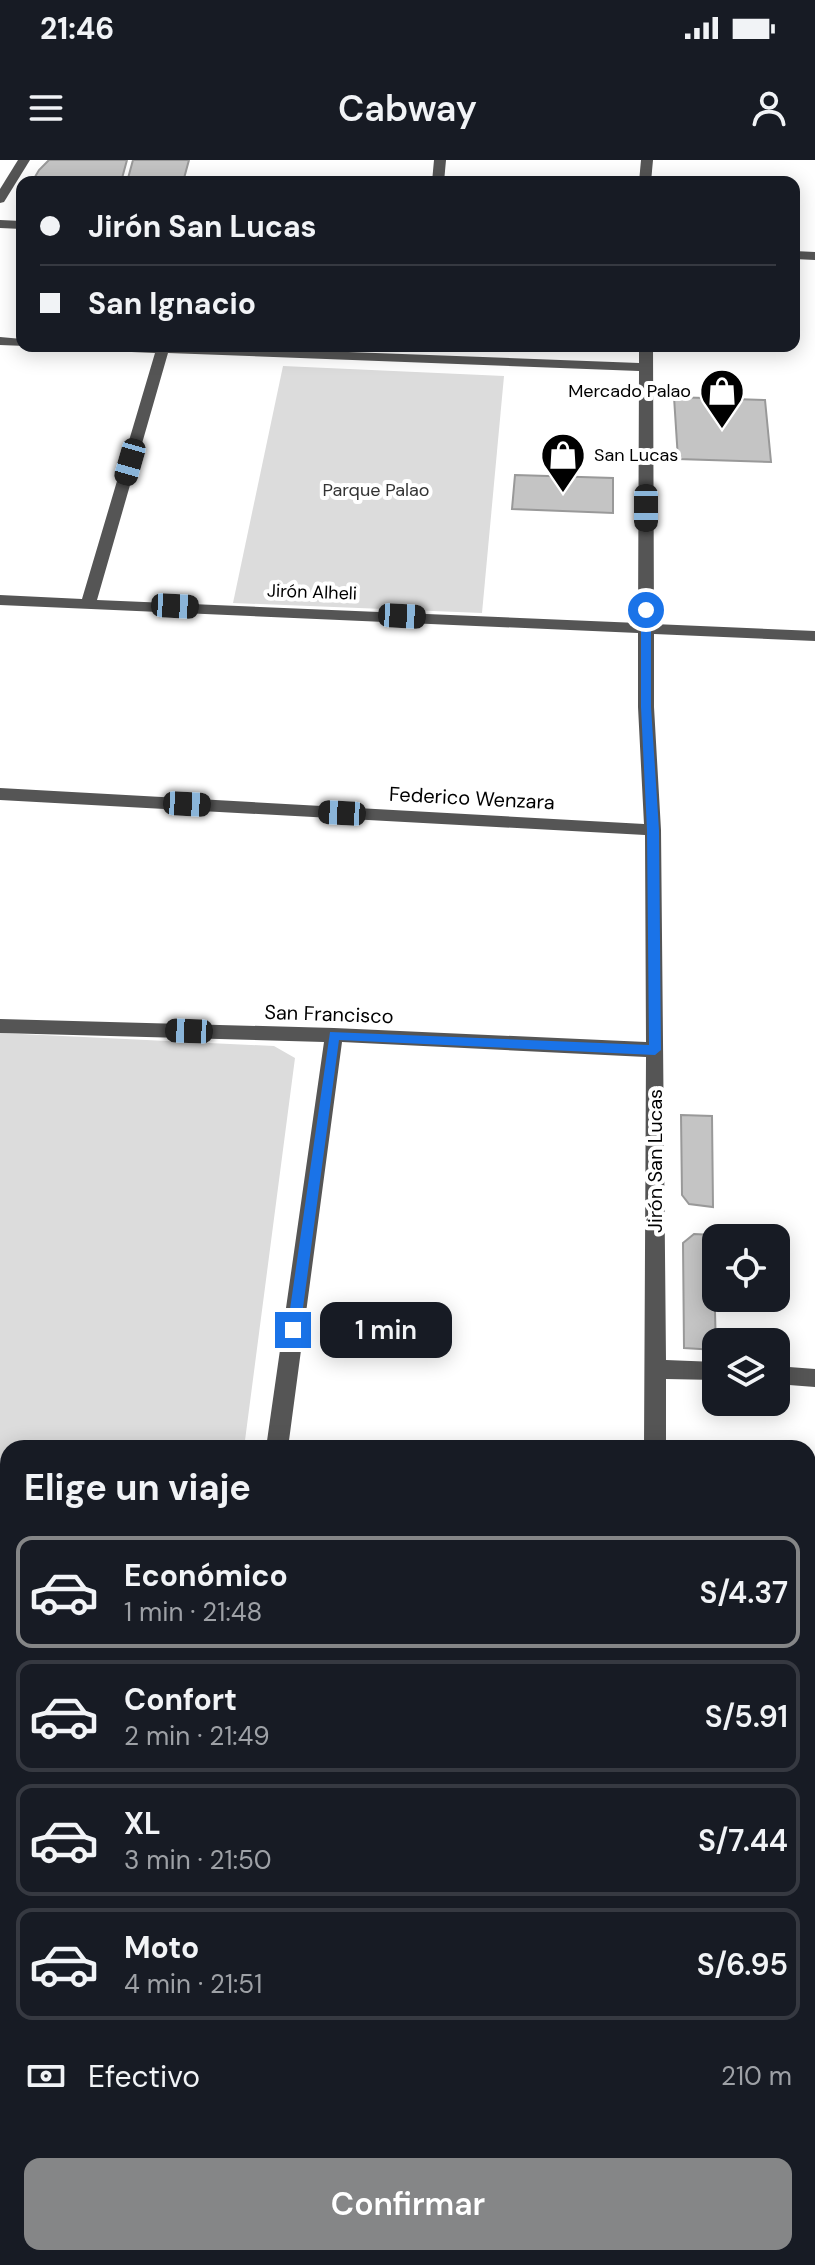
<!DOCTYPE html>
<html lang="es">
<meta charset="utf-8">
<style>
body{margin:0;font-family:"DM Sans",sans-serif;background:#242831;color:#f1f3f6;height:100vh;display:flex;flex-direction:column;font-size:30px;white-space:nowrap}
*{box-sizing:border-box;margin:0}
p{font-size:26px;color:#9ea1a6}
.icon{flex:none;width:44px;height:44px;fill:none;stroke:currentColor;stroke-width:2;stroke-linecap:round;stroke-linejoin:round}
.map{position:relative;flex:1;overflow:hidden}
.drawer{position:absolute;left:0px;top:1280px;width:816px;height:826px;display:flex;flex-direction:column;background:#171b24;border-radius:24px 24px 0 0;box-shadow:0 4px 20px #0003}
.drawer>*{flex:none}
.top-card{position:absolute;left:16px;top:16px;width:784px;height:176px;border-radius:16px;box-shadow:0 4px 20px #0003;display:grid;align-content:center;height:176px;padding:0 24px;background:#171b24}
.controls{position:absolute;left:702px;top:1064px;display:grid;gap:16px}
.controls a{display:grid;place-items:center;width:88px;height:88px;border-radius:16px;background:#171b24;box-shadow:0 4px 20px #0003;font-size:40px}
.end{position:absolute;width:36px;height:36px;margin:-18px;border:10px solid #1a73e8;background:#fff;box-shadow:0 0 0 4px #fff}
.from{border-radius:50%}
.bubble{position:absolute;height:56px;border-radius:16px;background:#171b24;box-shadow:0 4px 20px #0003;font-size:26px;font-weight:600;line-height:56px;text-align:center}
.car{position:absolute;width:24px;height:48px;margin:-24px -12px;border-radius:10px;box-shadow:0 0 6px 2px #0007;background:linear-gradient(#222 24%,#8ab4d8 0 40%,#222 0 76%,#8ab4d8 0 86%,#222 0)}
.top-card b{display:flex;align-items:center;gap:28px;height:76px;font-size:30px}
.top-card b+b{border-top:2px solid #363941}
.top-card i{width:20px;height:20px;background:#f1f3f6}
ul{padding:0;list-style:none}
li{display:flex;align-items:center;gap:24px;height:112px;margin:0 16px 12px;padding:0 8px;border:4px solid #363941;border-radius:16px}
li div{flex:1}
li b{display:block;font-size:30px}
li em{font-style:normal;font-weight:600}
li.on{border-color:#858687}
li>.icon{width:72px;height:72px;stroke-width:1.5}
h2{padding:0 24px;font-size:36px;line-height:96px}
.pay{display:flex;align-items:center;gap:20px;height:88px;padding:0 24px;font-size:30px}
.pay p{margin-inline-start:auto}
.button{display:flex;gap:16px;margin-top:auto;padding:16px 24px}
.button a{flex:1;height:92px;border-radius:16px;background:#858687;color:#fff;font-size:32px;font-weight:600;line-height:92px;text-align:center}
.status{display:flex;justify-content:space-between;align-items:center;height:56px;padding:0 40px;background:#171b24;direction:ltr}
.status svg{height:22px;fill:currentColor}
header{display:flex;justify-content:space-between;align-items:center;height:104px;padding:0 24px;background:#171b24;font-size:36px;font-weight:600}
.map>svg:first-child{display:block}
.green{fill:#dcdcdc}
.building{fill:#c4c4c4;stroke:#999;stroke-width:2}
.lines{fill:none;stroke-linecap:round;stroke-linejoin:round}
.minor{fill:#555;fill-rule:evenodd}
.route{fill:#1a73e8}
.labels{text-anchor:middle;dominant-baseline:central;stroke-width:8;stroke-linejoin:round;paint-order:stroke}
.far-poi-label{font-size:18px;fill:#000;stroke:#fff;text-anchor:end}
.far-park-label{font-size:18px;fill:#333;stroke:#fff}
.far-street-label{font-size:18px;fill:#000;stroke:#fff}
.street-label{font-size:20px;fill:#000;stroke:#fff}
</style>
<div class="status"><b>21:46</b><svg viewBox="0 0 49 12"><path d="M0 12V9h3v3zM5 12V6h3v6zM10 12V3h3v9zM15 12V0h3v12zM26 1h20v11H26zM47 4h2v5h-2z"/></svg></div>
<header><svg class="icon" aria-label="menu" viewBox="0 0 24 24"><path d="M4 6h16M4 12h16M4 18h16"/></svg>Cabway<svg class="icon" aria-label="person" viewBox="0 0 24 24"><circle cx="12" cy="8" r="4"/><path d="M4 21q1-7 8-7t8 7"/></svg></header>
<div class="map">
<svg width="815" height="2105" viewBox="0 0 815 2105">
<rect width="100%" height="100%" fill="#fff"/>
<g class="green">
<polygon points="283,206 504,216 482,453 233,443"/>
<polygon points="0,873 274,886 295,898 244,1288 8,1288 8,2098 121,2098 120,2105 0,2105"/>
</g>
<g class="building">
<polygon points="49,0 127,0 121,22 32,22 39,10"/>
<polygon points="133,0 189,0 183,22 127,22"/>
<polygon points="674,237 765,240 771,302 678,299"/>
<polygon points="515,315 613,318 613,353 512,349"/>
<polygon points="681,955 712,956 713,1047 689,1044 682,1035"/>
<polygon points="694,1074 713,1075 716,1190 684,1188 683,1083"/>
<polygon points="739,1281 792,1283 793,1288 739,1288"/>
<polygon points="808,1298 815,1299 815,1440 808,1440"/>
<rect x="808" y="1455" width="7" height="279"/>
</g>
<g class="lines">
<g class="minor">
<polygon points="18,0 30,0 4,42 0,43 0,29"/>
<polygon points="434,0 446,0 444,22 432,22"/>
<polygon points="641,0 653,0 651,22 639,22"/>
<polygon points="0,60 22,61 22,69 0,68"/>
<polygon points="794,91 815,92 815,100 794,99"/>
<polygon points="0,177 22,179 22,186 26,186 0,185"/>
<path d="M78,186H190L639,203V186H653L654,464L815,471V481L654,474V547L661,670L666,1200L716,1202V1220L666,1219V1288H644L646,897L342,882L288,1288H266L324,882L0,873V859L334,868L646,882L645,675L0,640V628L644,664L638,547V473L0,445V435L82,439L155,193L85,190ZM168,193L639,211L638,463L97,440Z"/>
<polygon points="776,1206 815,1209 815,1227 776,1224"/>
<polygon points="132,2098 160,2098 159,2105 131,2105"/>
<rect x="639" y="2098" width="28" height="7"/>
</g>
</g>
<polygon class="route" points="646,447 651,450 651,547 659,670 661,890 655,895 339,880 300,1170 298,1174 289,1174 287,1170 330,872 649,885 647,670 641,547 641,450"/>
<defs>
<g id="shop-pin" transform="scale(2.3)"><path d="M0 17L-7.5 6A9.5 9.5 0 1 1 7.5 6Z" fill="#000" stroke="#fff"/><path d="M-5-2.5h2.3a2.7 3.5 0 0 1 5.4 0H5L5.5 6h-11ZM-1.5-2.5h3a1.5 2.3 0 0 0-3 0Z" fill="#fff"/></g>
</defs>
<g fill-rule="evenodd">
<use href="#shop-pin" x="722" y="231"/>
<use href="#shop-pin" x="563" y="295"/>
</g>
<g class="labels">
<g class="far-poi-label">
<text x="691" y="231">Mercado Palao</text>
<text x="594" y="295" text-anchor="start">San Lucas</text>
</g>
<g class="far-park-label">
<text x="376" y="330">Parque Palao</text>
</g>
<g class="far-street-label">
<text transform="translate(312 432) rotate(2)">Jirón Alheli</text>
</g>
<g class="street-label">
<text transform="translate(472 638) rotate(3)">Federico Wenzara</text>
<text transform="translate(329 854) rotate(2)">San Francisco</text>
<text transform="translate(655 1001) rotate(-90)">Jirón San Lucas</text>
</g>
</g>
</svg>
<div class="controls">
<a><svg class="icon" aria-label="locate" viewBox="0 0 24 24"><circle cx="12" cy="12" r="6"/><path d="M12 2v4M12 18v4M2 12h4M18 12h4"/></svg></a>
<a><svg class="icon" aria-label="layers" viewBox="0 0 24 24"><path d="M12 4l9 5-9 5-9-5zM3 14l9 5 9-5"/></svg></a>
</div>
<i class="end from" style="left:646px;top:450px"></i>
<i class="end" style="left:293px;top:1170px"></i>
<div class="bubble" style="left:320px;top:1142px;width:132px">1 min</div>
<i class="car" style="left:130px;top:302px;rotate:196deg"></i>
<i class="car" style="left:646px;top:348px;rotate:180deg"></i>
<i class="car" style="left:175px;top:446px;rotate:93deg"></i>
<i class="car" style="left:402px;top:456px;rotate:93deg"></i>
<i class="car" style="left:187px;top:644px;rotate:93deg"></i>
<i class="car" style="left:342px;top:653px;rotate:273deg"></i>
<i class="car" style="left:189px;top:871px;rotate:272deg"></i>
<div class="top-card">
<b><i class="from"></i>Jirón San Lucas</b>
<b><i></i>San Ignacio</b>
</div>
<section class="drawer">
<h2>Elige un viaje</h2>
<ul>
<li class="on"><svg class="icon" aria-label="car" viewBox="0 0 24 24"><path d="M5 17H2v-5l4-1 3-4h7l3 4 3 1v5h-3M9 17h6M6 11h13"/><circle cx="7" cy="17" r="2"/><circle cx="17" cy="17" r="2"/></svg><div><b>Económico</b><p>1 min · 21:48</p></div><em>S/4.37</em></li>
<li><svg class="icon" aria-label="car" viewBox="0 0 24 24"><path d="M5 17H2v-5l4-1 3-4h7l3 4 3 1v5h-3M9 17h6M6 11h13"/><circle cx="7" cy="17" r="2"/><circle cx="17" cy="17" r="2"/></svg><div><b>Confort</b><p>2 min · 21:49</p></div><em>S/5.91</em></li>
<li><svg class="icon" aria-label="car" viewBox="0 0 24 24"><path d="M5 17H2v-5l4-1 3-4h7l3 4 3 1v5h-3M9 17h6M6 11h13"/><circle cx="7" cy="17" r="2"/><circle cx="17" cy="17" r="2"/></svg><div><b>XL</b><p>3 min · 21:50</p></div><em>S/7.44</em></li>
<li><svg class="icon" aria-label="car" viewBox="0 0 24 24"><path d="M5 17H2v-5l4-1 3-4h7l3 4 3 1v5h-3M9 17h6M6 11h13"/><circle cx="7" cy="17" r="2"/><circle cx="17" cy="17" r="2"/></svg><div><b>Moto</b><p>4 min · 21:51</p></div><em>S/6.95</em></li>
</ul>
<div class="pay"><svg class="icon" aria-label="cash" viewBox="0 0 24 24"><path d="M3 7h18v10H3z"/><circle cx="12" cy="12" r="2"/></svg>Efectivo<p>210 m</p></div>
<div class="button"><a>Confirmar</a></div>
</section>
</div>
